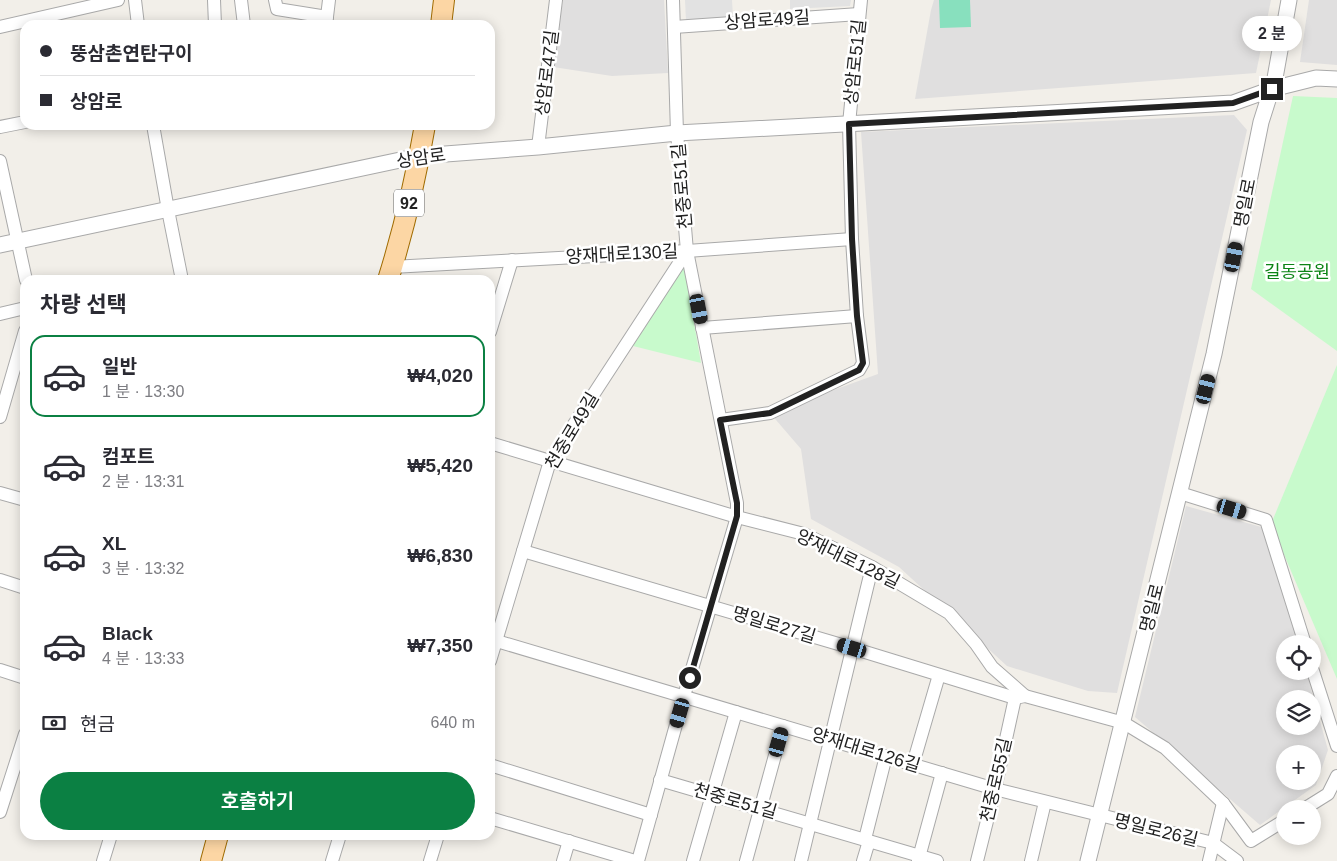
<!DOCTYPE html>
<html lang="ko">
<meta charset="utf-8">
<style>
body{margin:0;font-family:Arial,"Noto Sans KR",sans-serif;background:#f7f7f7;color:#2b2b33;height:100vh;display:flex;flex-direction:column;font-size:19px;white-space:nowrap}
*{box-sizing:border-box;margin:0}
p{font-size:16px;color:#7c7c81}
.icon{flex:none;width:28px;height:28px;fill:none;stroke:currentColor;stroke-width:2;stroke-linecap:round;stroke-linejoin:round}
.map{position:relative;flex:1;overflow:hidden}
.side{position:absolute;left:20px;top:275px;width:475px;height:565px;display:flex;flex-direction:column;background:#fff;border-radius:15px;box-shadow:0 2px 12px #0003}
.side>*{flex:none}
.banner{position:absolute;left:20px;top:20px;width:475px;height:110px;border-radius:15px;box-shadow:0 2px 12px #0003;display:grid;align-content:center;height:110px;padding:0 20px;background:#fff}
.buttons{position:absolute;left:1276px;top:635px;display:grid;gap:10px}
.buttons a{display:grid;place-items:center;width:45px;height:45px;border-radius:50%;background:#fff;box-shadow:0 2px 12px #0003;font-size:25px}
.end{position:absolute;width:22px;height:22px;margin:-11px;border:6px solid #222;background:#fff;box-shadow:0 0 0 2px #fff}
.from{border-radius:50%}
.bubble{position:absolute;height:35px;border-radius:18px;background:#fff;box-shadow:0 2px 12px #0003;font-size:16px;font-weight:600;line-height:35px;text-align:center}
.car{position:absolute;width:15px;height:30px;margin:-15px -8px;border-radius:6px;box-shadow:0 0 4px 1px #0007;background:linear-gradient(#222 24%,#8ab4d8 0 40%,#222 0 76%,#8ab4d8 0 86%,#222 0)}
.banner b{display:flex;align-items:center;gap:18px;height:48px;font-size:19px}
.banner b+b{border-top:1px solid #e1e1e2}
.banner i{width:12px;height:12px;background:#2b2b33}
ul{padding:0;list-style:none}
li{display:flex;align-items:center;gap:15px;height:82px;margin:0 10px 8px;padding:0 10px;border:2px solid transparent;border-radius:15px}
li div{flex:1}
li b{display:block;font-size:19px}
li em{font-style:normal;font-weight:600}
li.selected{border-color:#0b8043}
li>.icon{width:45px;height:45px;stroke-width:1.5}
h2{padding:0 20px;font-size:22px;line-height:60px}
.pay{display:flex;align-items:center;gap:12px;height:55px;padding:0 20px;font-size:19px}
.pay p{margin-inline-start:auto}
.cta{display:flex;gap:10px;margin-top:auto;padding:10px 20px}
.cta a{flex:1;height:58px;border-radius:30px;background:#0b8043;color:#fff;font-size:20px;font-weight:600;line-height:58px;text-align:center}
.map>svg:first-child{display:block}
.residential{fill:#e0dfdf;fill-rule:evenodd}
.park{fill:#c8facc}
.pitch{fill:#88e0be}
.parking{fill:#e2e2e2}
.lines{fill:none;stroke-linecap:round;stroke-linejoin:round}
.minor-casing{stroke:#a9a9a9;stroke-width:14}
.tertiary-casing{stroke:#a9a9a9;stroke-width:17}
.primary-casing{stroke:#a06b00;stroke-width:22}
.minor{stroke:#fff;stroke-width:12}
.tertiary{stroke:#fff;stroke-width:15}
.primary{stroke:#fcd6a4;stroke-width:20}
.route{stroke:#222;stroke-width:6}
.labels{text-anchor:middle;dominant-baseline:central;stroke-width:5;stroke-linejoin:round;paint-order:stroke}
.shield{fill:#fff;stroke:#646464;stroke-width:1}
.shield-label{font-size:16px;font-weight:bold;fill:#222}
.street-label{font-size:18px;fill:#222;stroke:#fff}
.park-label{font-size:18px;fill:#0c8416;stroke:#fff}
</style>
<div class="map">
<svg width="1337" height="861" viewBox="0 0 1337 861">
<rect width="100%" height="100%" fill="#f2efe9"/>
<g class="residential">
<polygon points="563,0 664,0 668,73 612,76 553,67"/>
<polygon points="934,0 1271,0 1256,73 915,99 931,10"/>
<polygon points="1309,0 1337,0 1337,65 1300,62"/>
<polygon points="1234,115 1247,130 1117,693 1088,691 1007,666 899,567 811,519 801,449 770,413 878,374 861,132"/>
<path d="M1186,506L1265,528L1298,644H1285V671H1306L1328,750L1316,785L1260,825L1135,717ZM1285,699H1312V726H1285ZM1285,754H1312V781H1285Z"/>
</g>
<g class="park">
<polygon points="1293,96 1337,98 1337,351 1251,289"/>
<polygon points="684,265 701,363 633,346"/>
<polygon points="1337,365 1337,679 1271,524"/>
</g>
<polygon class="pitch" points="939,0 970,0 971,27 940,28"/>
<g class="parking">
<polygon points="685,0 732,0 733,18 686,21"/>
<polygon points="790,0 851,0 850,6 790,9"/>
</g>
<g class="lines">
<g class="minor-casing">
<g id="minor">
<polyline points="135,0 138,25"/>
<polyline points="214,0 215,25"/>
<polyline points="241,0 244,25"/>
<polyline points="275,0 277,9 327,17"/>
<polyline points="326,25 329,0"/>
<polyline points="0,27 118,0"/>
<polyline points="674,27 859,14"/>
<polyline points="153,125 168,210 182,280"/>
<polyline points="0,127 25,122"/>
<polyline points="538,147 556,0"/>
<polyline points="0,161 26,280"/>
<polyline points="392,267 687,251 852,239"/>
<polyline points="0,314 25,308"/>
<polyline points="702,328 857,316"/>
<polyline points="490,332 512,260"/>
<polyline points="0,417 25,331"/>
<polyline points="721,420 770,413 859,370 863,363 857,316 852,239 849,124 861,0"/>
<polyline points="490,443 737,517 804,534 872,567 949,613 976,644 992,667 1025,696"/>
<polyline points="0,493 25,500"/>
<polyline points="1180,493 1266,520 1305,644"/>
<polyline points="523,551 852,648 1015,698 1025,696 1124,723 1165,748 1223,803 1251,841 1285,820"/>
<polyline points="0,580 25,588"/>
<polyline points="490,639 995,789 1213,843 1237,861"/>
<polyline points="490,661 550,461 687,251"/>
<polyline points="1312,668 1337,746"/>
<polyline points="0,670 25,678"/>
<polyline points="913,764 939,675"/>
<polyline points="490,765 651,815"/>
<polyline points="660,780 937,861"/>
<polyline points="1304,809 1328,794 1337,776"/>
<polyline points="0,812 25,734"/>
<polyline points="490,818 635,861"/>
<polyline points="865,839 886,756"/>
<polyline points="103,861 111,835"/>
<polyline points="332,861 340,835"/>
<polyline points="430,861 438,835"/>
<polyline points="563,861 569,841"/>
<polyline points="638,861 684,696 737,517 737,503 687,251 677,133 673,0"/>
<polyline points="693,861 736,712"/>
<polyline points="746,861 783,726"/>
<polyline points="801,861 872,567"/>
<polyline points="863,861 869,841"/>
<polyline points="918,861 942,773"/>
<polyline points="977,861 995,789 1015,698"/>
<polyline points="1031,861 1045,802"/>
<polyline points="1209,861 1223,803"/>
</g>
</g>
<g class="tertiary-casing">
<g id="tertiary">
<polyline points="0,245 419,156 538,147 677,133 1233,103 1272,89 1316,78 1337,79"/>
<polyline points="1088,861 1214,354 1261,122 1275,78 1289,0"/>
</g>
</g>
<g class="primary-casing">
<g id="primary">
<polyline points="441,25 444,0"/>
<path d="M388,280C404,229 416,177 425,125"/>
<polyline points="211,861 218,835"/>
</g>
</g>
<use href="#minor" class="minor"/>
<use href="#tertiary" class="tertiary"/>
<use href="#primary" class="primary"/>
</g>
<g class="lines">
<polyline class="route" points="690,678 737,516 737,503 720,420 770,413 859,370 863,363 857,316 852,239 849,124 1233,103 1272,89"/>
</g>
<g class="labels">
<rect class="shield" x="394" y="189.5" width="30" height="27" rx="4"/>
<g class="shield-label">
<text x="409" y="203">92</text>
</g>
<g class="street-label">
<text transform="translate(767 20) rotate(-4)">상암로49길</text>
<text transform="translate(855 62) rotate(-84)">상암로51길</text>
<text transform="translate(547 73) rotate(-83)">상암로47길</text>
<text transform="translate(421 158) rotate(-8)">상암로</text>
<text transform="translate(682 186) rotate(-95)">천중로51길</text>
<text transform="translate(1245 203) rotate(-79)">명일로</text>
<text transform="translate(622 254) rotate(-3)">양재대로130길</text>
<text transform="translate(572 431) rotate(-59)">천중로49길</text>
<text transform="translate(848 559) rotate(26)">양재대로128길</text>
<text transform="translate(1152 608) rotate(-76)">명일로</text>
<text transform="translate(774 625) rotate(17)">명일로27길</text>
<text transform="translate(866 750) rotate(17)">양재대로126길</text>
<text transform="translate(996 780) rotate(-77)">천중로55길</text>
<text transform="translate(735 801) rotate(16)">천중로51길</text>
<text transform="translate(1156 830) rotate(14)">명일로26길</text>
</g>
<g class="park-label">
<text x="1297" y="272">길동공원</text>
</g>
</g>
</svg>
<div class="buttons">
<a><svg class="icon" aria-label="locate" viewBox="0 0 24 24"><circle cx="12" cy="12" r="6"/><path d="M12 2v4M12 18v4M2 12h4M18 12h4"/></svg></a>
<a><svg class="icon" aria-label="layers" viewBox="0 0 24 24"><path d="M12 4l9 5-9 5-9-5zM3 14l9 5 9-5"/></svg></a>
<a>+</a>
<a>−</a>
</div>
<i class="end from" style="left:690px;top:678px"></i>
<i class="end" style="left:1272px;top:89px"></i>
<div class="bubble" style="left:1242px;top:16px;width:60px">2 분</div>
<i class="car" style="left:1234px;top:257px;rotate:11deg"></i>
<i class="car" style="left:699px;top:309px;rotate:169deg"></i>
<i class="car" style="left:1206px;top:389px;rotate:14deg"></i>
<i class="car" style="left:1232px;top:509px;rotate:107deg"></i>
<i class="car" style="left:852px;top:648px;rotate:287deg"></i>
<i class="car" style="left:680px;top:713px;rotate:196deg"></i>
<i class="car" style="left:779px;top:742px;rotate:16deg"></i>
<div class="banner">
<b><i class="from"></i>뚱삼촌연탄구이</b>
<b><i></i>상암로</b>
</div>
<section class="side">
<h2>차량 선택</h2>
<ul>
<li class="selected"><svg class="icon" aria-label="car" viewBox="0 0 24 24"><path d="M5 17H2v-5l4-1 3-4h7l3 4 3 1v5h-3M9 17h6M6 11h13"/><circle cx="7" cy="17" r="2"/><circle cx="17" cy="17" r="2"/></svg><div><b>일반</b><p>1 분 · 13:30</p></div><em>₩4,020</em></li>
<li><svg class="icon" aria-label="car" viewBox="0 0 24 24"><path d="M5 17H2v-5l4-1 3-4h7l3 4 3 1v5h-3M9 17h6M6 11h13"/><circle cx="7" cy="17" r="2"/><circle cx="17" cy="17" r="2"/></svg><div><b>컴포트</b><p>2 분 · 13:31</p></div><em>₩5,420</em></li>
<li><svg class="icon" aria-label="car" viewBox="0 0 24 24"><path d="M5 17H2v-5l4-1 3-4h7l3 4 3 1v5h-3M9 17h6M6 11h13"/><circle cx="7" cy="17" r="2"/><circle cx="17" cy="17" r="2"/></svg><div><b>XL</b><p>3 분 · 13:32</p></div><em>₩6,830</em></li>
<li><svg class="icon" aria-label="car" viewBox="0 0 24 24"><path d="M5 17H2v-5l4-1 3-4h7l3 4 3 1v5h-3M9 17h6M6 11h13"/><circle cx="7" cy="17" r="2"/><circle cx="17" cy="17" r="2"/></svg><div><b>Black</b><p>4 분 · 13:33</p></div><em>₩7,350</em></li>
</ul>
<div class="pay"><svg class="icon" aria-label="cash" viewBox="0 0 24 24"><path d="M3 7h18v10H3z"/><circle cx="12" cy="12" r="2"/></svg>현금<p>640 m</p></div>
<div class="cta"><a>호출하기</a></div>
</section>
</div>
